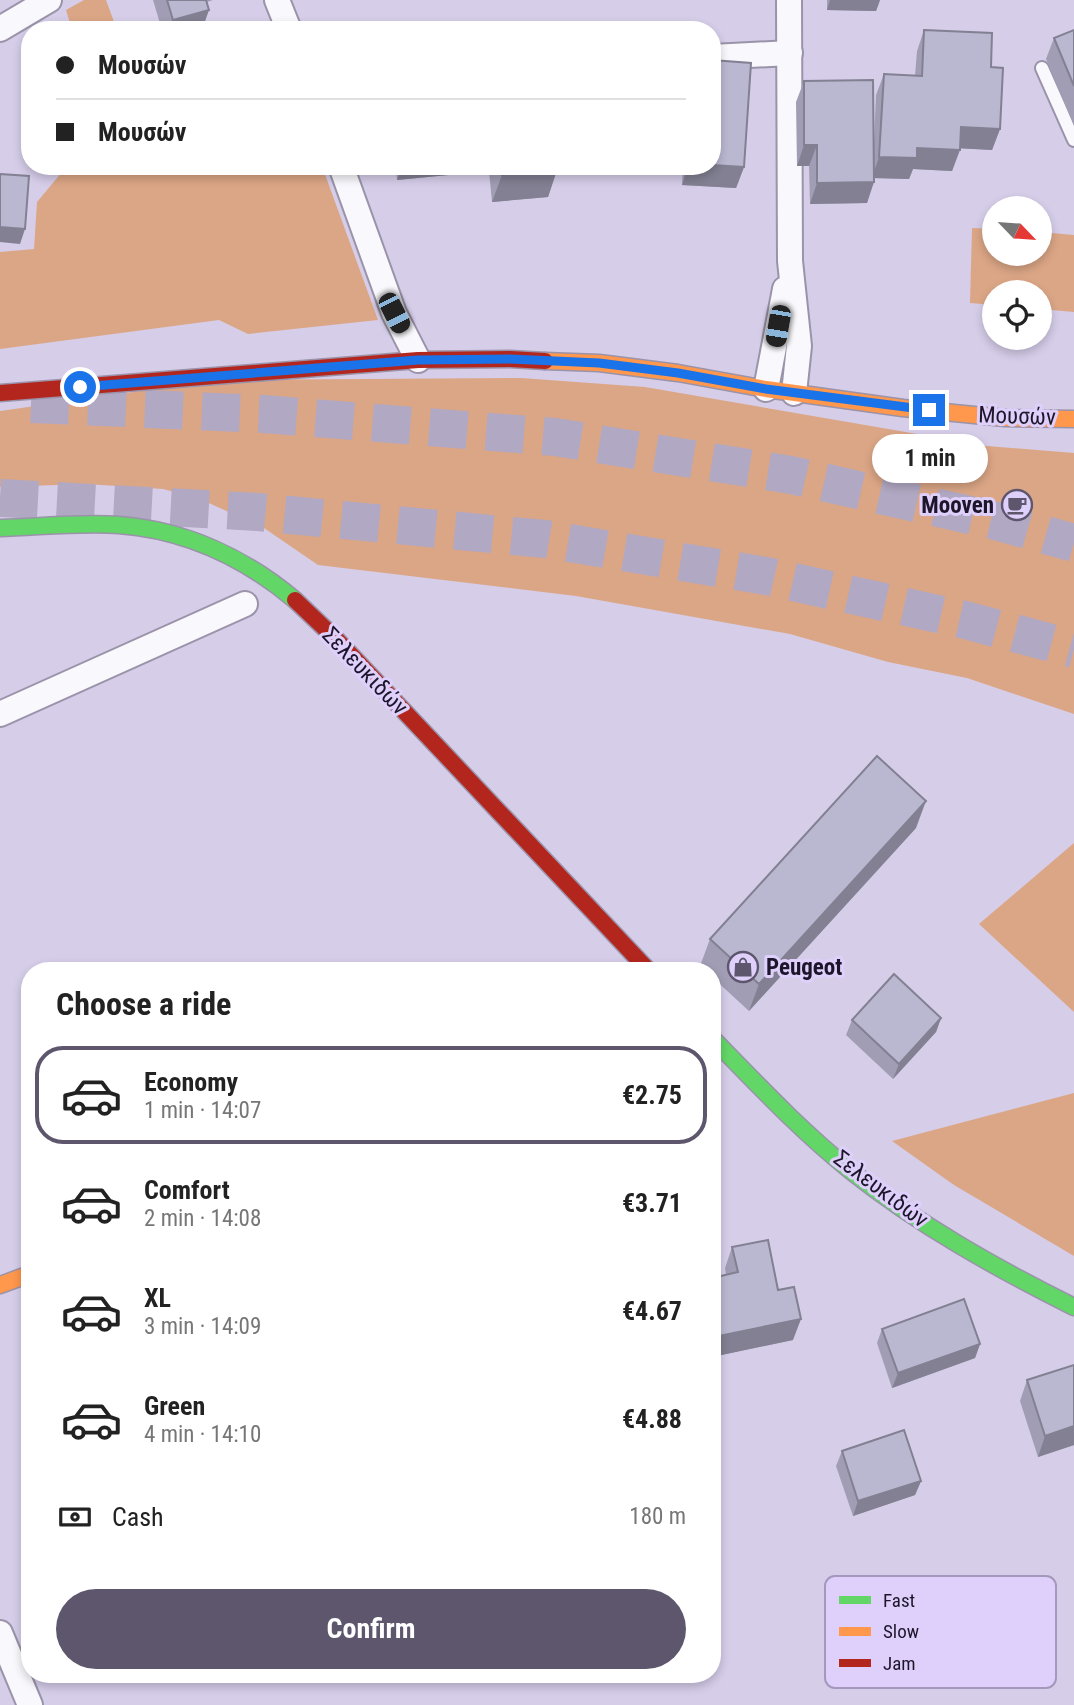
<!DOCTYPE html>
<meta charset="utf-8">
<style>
body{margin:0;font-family:"Roboto Condensed",sans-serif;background:#f6f6f6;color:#222;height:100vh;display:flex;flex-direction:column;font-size:26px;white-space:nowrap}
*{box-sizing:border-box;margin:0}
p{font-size:23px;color:#767676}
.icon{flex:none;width:38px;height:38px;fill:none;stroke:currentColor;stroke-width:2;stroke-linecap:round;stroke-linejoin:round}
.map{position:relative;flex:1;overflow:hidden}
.drawer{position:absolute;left:21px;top:962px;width:700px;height:721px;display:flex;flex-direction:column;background:#fff;border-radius:28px;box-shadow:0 4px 10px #0003}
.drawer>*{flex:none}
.top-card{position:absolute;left:21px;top:21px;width:700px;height:154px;border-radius:28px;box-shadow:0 4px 10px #0003;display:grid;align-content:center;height:154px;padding:0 35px;background:#fff}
.needle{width:46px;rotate:115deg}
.controls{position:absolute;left:982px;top:196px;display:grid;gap:14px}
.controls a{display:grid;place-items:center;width:70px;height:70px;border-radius:50%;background:#fff;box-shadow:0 4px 10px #0003;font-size:35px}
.end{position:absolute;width:32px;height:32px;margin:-16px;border:9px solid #1a73e8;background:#fff;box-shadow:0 0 0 4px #fff}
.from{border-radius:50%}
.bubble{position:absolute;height:49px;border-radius:24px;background:#fff;box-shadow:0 4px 10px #0003;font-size:23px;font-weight:700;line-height:49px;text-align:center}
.car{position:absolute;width:21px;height:42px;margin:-21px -10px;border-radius:9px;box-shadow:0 0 5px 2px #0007;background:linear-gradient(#222 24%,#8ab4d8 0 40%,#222 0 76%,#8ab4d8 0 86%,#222 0)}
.top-card b{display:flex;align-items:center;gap:24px;height:66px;font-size:26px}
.top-card b+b{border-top:2px solid #e0e0e0}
.top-card i{width:18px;height:18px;background:#222}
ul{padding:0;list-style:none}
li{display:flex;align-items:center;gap:21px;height:98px;margin:0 14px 10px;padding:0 21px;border:4px solid transparent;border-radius:28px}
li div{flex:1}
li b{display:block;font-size:26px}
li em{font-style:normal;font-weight:700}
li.selected{border-color:#5e566d}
li>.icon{width:63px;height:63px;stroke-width:1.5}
h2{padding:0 35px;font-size:32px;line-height:84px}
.pay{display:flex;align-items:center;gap:18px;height:77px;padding:0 35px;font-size:26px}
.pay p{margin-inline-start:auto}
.cta{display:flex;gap:14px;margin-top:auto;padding:14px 35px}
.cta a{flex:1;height:80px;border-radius:42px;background:#5e566d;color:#fff;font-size:28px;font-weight:700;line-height:80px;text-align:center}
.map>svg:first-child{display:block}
.green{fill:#dba686}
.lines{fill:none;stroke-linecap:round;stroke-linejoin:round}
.highway-tunnel{stroke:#b1a8c3;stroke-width:38;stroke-dasharray:38 19;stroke-linecap:butt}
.lane-casing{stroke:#9a93a9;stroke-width:16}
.street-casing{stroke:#9a93a9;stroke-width:28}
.fast-casing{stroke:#9a93a9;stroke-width:19}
.slow-casing{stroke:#9a93a9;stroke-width:19}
.jam-casing{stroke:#9a93a9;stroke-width:19}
.lane{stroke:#f9f8fc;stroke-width:12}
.street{stroke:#f9f8fc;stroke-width:24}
.fast{stroke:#63d668;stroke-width:16}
.slow{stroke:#ff974d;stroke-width:16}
.jam{stroke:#b3261e;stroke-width:16}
.wall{fill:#a09db4}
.shaded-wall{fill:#828092}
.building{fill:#bab7d1;stroke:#828092;stroke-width:2}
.route{stroke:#1a73e8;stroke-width:9}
.labels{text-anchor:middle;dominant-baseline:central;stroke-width:6;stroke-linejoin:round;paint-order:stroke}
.street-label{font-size:23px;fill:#1d162a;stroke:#ded0fb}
.poi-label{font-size:23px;font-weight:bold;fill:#1d162a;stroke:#ded0fb;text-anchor:end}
.key{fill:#ded0fb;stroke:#a498bc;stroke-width:2}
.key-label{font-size:19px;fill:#1d162a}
</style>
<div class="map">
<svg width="1074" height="1705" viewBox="0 0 1074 1705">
<rect width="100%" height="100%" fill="#d6cde9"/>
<g class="green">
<polygon points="84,0 106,0 117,30 72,30 66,10"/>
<polygon points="67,166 322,166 378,320 248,334 219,320 0,349 0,252 34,249 37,202"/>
<polygon points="972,228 994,229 994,254 1040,254 1040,232 1074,235 1074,312 1040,309 1040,292 994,292 994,305 970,303"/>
<polygon points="521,378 645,387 987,446 1074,453 1074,714 967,678 888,662 790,634 576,596 318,565 264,528 200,499 163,489 86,484 0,487 0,411 218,380"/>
<polygon points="1074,843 1074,1012 979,924"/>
<polygon points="1074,1093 1074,1256 954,1185 892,1141"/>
</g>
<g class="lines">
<g class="highway-tunnel">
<polyline points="31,404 263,414 555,437 791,475 992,520 1074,543"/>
<polyline points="0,498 258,512 545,539 766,576 965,620 1074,649"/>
</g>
<g class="lane-casing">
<polyline id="lane" points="1042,68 1074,140"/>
</g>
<g class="street-casing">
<g id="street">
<polyline points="277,0 289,30"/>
<polyline points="789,0 790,261 799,346 794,393"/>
<polyline points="0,29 49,0"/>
<polyline points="712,57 790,53"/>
<polyline points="341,166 394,313 418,360"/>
<polyline points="766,389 785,289"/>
<polyline points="0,714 245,604"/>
<polyline points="0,1633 30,1705"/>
</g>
</g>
<g class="fast-casing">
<g id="fast">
<path d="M0,528C39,527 80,522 119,525C185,530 245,558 295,600"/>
<path d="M712,1038C757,1084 801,1131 851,1171C919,1225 996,1268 1074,1307"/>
</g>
</g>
<g class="slow-casing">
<g id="slow">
<polyline points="545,361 599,363 678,373 766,389 903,408 1005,418 1074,419"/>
<polyline points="0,1285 30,1274"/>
</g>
</g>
<g class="jam-casing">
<g id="jam">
<polyline points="0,393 418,360 510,359 545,361"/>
<polyline points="295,600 336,639 649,971"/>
</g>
</g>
<use href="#lane" class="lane"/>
<use href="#street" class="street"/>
<use href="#fast" class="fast"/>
<use href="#slow" class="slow"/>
<use href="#jam" class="jam"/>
</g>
<g class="wall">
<polygon points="153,0 213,0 207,2 202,30 162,30"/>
<polygon points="827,0 880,0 876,11 827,10"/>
<polygon points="924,30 991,67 1000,129 992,150 960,148 952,171 913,169 909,179 874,178 867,203 810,204 809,166 797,166 796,102 804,81 874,143 876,95 884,74 915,76 917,51"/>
<polygon points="1074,30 1074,126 1046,59 1054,38"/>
<polygon points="396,166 561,166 557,167 557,170 548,197 492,202 489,171 397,180"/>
<polygon points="683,166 712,166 744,167 736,188 682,185"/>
<polygon points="916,828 749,1011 712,977 712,971 705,971 700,966 710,939"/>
<polygon points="941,1018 936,1032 893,1079 846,1035 852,1020"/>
<polygon points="732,1247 778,1290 793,1340 712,1357 712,1278 726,1275 725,1268"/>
<polygon points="882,1329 980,1344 975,1358 892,1388 877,1343"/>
<polygon points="1074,1365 1074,1445 1038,1457 1020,1401 1027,1380"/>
<polygon points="842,1451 921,1481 915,1495 853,1516 836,1466"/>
</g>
<g class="shaded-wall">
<polygon points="830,0 880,0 876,11 827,10"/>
<polygon points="209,10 202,30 170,30 173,20"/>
<polygon points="961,127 1000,129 992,150 953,148"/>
<polygon points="804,145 817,145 809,166 797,166"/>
<polygon points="917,148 960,150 952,171 913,169 909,179 872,178 879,157"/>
<polygon points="712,165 744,167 736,188 682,185 688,166"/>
<polygon points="402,166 491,166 489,171 397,180"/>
<polygon points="557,170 548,197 492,202 502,175"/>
<polygon points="874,182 867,203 810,204 817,183"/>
<polygon points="0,227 25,229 20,244 0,242"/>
<polygon points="926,801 916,828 749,1011 759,984"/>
<polygon points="941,1018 936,1032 893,1079 899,1064"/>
<polygon points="801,1319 793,1340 712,1357 712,1353 719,1336"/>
<polygon points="980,1344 975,1358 892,1388 898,1373"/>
<polygon points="1074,1426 1074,1445 1038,1457 1045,1436"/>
<polygon points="921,1481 915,1495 853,1516 858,1501"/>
</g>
<g class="building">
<polygon points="167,0 206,0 209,10 173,20"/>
<polygon points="924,30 992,33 991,67 1003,68 1000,129 961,127 960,150 917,148 917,158 879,157 884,74 922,76"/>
<polygon points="1074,30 1074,86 1054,38"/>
<polygon points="712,60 751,63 744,167 712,165"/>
<polygon points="873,80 874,182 817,183 817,145 804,145 804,81"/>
<polygon points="501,166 557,166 557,170 502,175"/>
<polygon points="0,174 29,176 25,229 0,227"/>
<polygon points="877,756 926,801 759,984 710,939"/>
<polygon points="894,974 941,1018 899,1064 852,1020"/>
<polygon points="768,1240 778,1290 794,1287 801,1319 719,1336 712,1306 712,1278 738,1272 732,1247"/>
<polygon points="964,1299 980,1344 898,1373 882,1329"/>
<polygon points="1074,1365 1074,1426 1045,1436 1027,1380"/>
<polygon points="904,1430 921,1481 858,1501 842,1451"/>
</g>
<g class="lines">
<polyline class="route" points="80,387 418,360 510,359 599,363 678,373 766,389 929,410"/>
</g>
<defs>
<g id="cafe-ring" transform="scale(1.575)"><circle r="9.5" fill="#ded0fb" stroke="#5e566d" stroke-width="1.5"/><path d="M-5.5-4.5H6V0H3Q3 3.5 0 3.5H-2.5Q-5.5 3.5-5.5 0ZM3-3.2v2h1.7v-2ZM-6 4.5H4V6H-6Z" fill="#5e566d"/></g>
<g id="shop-ring" transform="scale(1.575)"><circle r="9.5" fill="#ded0fb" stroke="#5e566d" stroke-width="1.5"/><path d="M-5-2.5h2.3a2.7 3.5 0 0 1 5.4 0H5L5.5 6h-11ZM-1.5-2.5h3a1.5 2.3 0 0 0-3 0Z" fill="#5e566d"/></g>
</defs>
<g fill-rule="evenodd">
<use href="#cafe-ring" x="1017" y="505"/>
<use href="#shop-ring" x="743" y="967"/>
</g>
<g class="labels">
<g class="street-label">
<text transform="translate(1017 416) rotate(2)">Μουσών</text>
<text transform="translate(365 671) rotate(46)">Σελευκιδών</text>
<text transform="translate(881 1189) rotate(37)">Σελευκιδών</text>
</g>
<g class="poi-label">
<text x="994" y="505">Mooven</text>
<text x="766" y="967" text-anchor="start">Peugeot</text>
</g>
</g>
<rect x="825" y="1576" width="231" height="112" rx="10" class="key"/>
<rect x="839" y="1596" width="32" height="8" fill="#63d668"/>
<rect x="839" y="1627" width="32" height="9" fill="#ff974d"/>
<rect x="839" y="1659" width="32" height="8" fill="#b3261e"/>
<g class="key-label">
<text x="883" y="1607">Fast</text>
<text x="883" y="1638">Slow</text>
<text x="883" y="1670">Jam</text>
</g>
</svg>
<div class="controls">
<a><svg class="needle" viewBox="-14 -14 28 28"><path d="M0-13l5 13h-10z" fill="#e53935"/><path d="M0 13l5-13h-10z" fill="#767676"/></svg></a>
<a><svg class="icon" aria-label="locate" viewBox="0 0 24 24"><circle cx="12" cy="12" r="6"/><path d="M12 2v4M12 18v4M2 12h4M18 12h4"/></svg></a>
</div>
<i class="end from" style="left:80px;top:387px"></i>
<i class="end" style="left:929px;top:410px"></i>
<div class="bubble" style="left:872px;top:434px;width:116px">1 min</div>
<i class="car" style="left:394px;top:313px;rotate:153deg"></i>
<i class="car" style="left:778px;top:326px;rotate:190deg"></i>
<div class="top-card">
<b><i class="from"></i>Μουσών</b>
<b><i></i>Μουσών</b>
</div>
<section class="drawer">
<h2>Choose a ride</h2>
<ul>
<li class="selected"><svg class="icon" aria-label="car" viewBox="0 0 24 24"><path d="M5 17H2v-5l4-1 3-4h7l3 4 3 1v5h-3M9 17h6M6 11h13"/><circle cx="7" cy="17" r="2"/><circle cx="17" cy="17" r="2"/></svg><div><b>Economy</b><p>1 min · 14:07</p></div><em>€2.75</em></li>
<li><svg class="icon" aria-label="car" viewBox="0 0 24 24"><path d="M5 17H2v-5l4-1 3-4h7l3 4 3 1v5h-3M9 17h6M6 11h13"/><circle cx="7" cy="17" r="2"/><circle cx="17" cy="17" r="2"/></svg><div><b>Comfort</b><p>2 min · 14:08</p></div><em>€3.71</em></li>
<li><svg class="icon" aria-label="car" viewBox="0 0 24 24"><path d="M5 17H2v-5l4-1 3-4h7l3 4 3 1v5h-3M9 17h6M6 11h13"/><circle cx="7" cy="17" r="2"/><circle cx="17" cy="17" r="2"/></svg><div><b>XL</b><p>3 min · 14:09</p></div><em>€4.67</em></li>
<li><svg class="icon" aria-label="car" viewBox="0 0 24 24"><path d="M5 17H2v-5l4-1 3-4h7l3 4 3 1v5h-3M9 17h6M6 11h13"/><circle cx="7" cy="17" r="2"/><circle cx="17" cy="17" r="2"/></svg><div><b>Green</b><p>4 min · 14:10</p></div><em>€4.88</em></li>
</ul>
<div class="pay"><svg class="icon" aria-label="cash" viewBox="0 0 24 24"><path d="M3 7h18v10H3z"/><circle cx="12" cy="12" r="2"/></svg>Cash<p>180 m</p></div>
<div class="cta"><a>Confirm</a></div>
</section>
</div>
